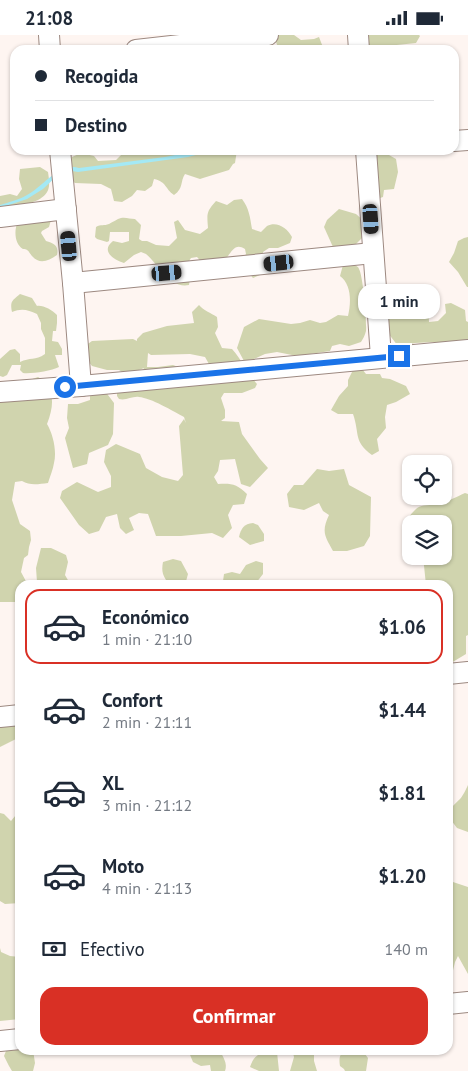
<!DOCTYPE html>
<html lang="es">
<meta charset="utf-8">
<style>
body{margin:0;font-family:"PT Sans",sans-serif;background:#f6f6f7;color:#1f2937;height:100vh;display:flex;flex-direction:column;font-size:19px;white-space:nowrap}
*{box-sizing:border-box;margin:0}
p{font-size:16px;color:#747a83}
.icon{flex:none;width:28px;height:28px;fill:none;stroke:currentColor;stroke-width:2;stroke-linecap:round;stroke-linejoin:round}
.map{position:relative;flex:1;overflow:hidden}
.details{position:absolute;left:15px;top:545px;width:438px;height:475px;display:flex;flex-direction:column;background:#fff;border-radius:15px;box-shadow:0 1px 4px #0004}
.details>*{flex:none}
.top-card{position:absolute;left:10px;top:10px;width:449px;height:110px;border-radius:15px;box-shadow:0 1px 4px #0004;display:grid;align-content:center;height:110px;padding:0 25px;background:#fff}
.controls{position:absolute;left:402px;top:420px;display:grid;gap:10px}
.controls a{display:grid;place-items:center;width:50px;height:50px;border-radius:10px;background:#fff;box-shadow:0 1px 4px #0004;font-size:25px}
.end{position:absolute;width:22px;height:22px;margin:-11px;border:6px solid #1a73e8;background:#fff;box-shadow:0 0 0 2px #fff}
.from{border-radius:50%}
.bubble{position:absolute;height:35px;border-radius:15px;background:#fff;box-shadow:0 1px 4px #0004;font-size:16px;font-weight:800;line-height:35px;text-align:center}
.car{position:absolute;width:15px;height:30px;margin:-15px -8px;border-radius:6px;box-shadow:0 0 4px 1px #0007;background:linear-gradient(#222 24%,#8ab4d8 0 40%,#222 0 76%,#8ab4d8 0 86%,#222 0)}
.top-card b{display:flex;align-items:center;gap:18px;height:48px;font-size:19px}
.top-card b+b{border-top:1px solid #e0e1e3}
.top-card i{width:12px;height:12px;background:#1f2937}
ul{padding:9px 0 0;list-style:none}
li{display:flex;align-items:center;gap:15px;height:75px;margin:0 10px 8px;padding:0 15px;border:2px solid transparent;border-radius:15px}
li div{flex:1}
li b{display:block;font-size:19px}
li em{font-style:normal;font-weight:800}
li.on{border-color:#d93025}
li>.icon{width:45px;height:45px;stroke-width:1.5}
.pay{display:flex;align-items:center;gap:12px;height:55px;padding:0 25px;font-size:19px}
.pay p{margin-inline-start:auto}
.action{display:flex;gap:10px;margin-top:auto;padding:10px 25px}
.action a{flex:1;height:58px;border-radius:15px;background:#d93025;color:#fff;font-size:20px;font-weight:800;line-height:58px;text-align:center}
.status{display:flex;justify-content:space-between;align-items:center;height:35px;padding:0 25px;background:#fff;direction:ltr}
.status svg{height:14px;fill:currentColor}
.map>svg:first-child{display:block}
.green{fill:#d0d4ae;fill-rule:evenodd}
.water{fill:#a4e9f5}
.lines{fill:none;stroke-linecap:round;stroke-linejoin:round}
.minor-casing{stroke:#9d8981;stroke-width:22}
.minor{stroke:#fff;stroke-width:20}
.route{stroke:#1a73e8;stroke-width:6}
</style>
<div class="status"><b>21:08</b><svg viewBox="0 0 49 12"><path d="M0 12V9h3v3zM5 12V6h3v6zM10 12V3h3v9zM15 12V0h3v12zM26 1h20v11H26zM47 4h2v5h-2z"/></svg></div>
<div class="map">
<svg width="468" height="1036" viewBox="0 0 468 1036">
<rect width="100%" height="100%" fill="#fef5f1"/>
<g class="green">
<polygon points="272,0 294,0 301,5 314,4 319,2 324,15 279,15 276,7"/>
<polygon points="365,0 419,0 420,1 416,8 387,11 381,15 368,15"/>
<path d="M126,115H152L160,118L177,115H237L235,128L233,129L229,135L203,143L200,144L185,139C180,146 184,153 174,160C165,154 167,147 154,144L152,151L145,156L137,155L132,161L122,167L114,166L111,154L101,149L75,148L70,144L69,129L72,122L81,118L94,121L98,126L116,125Z"/>
<polygon points="380,118 389,120 396,124 398,137 394,154 384,155 383,162 374,165 373,121"/>
<path d="M40,132L48,137C50,150 51,158 38,165C31,168 28,168 24,174L0,175V161L10,159L17,161L22,154L19,144L20,134Z"/>
<path d="M242,164C249,173 250,182 252,194L261,197C263,195 265,193 267,191C277,186 287,193 292,202L290,208L278,213H269L263,217V226L260,240L253,243L240,228L246,219L245,214C233,206 231,221 222,227C218,230 211,231 206,232L197,222L191,223L189,226L191,237L189,250C170,254 159,230 146,219L141,217L134,220L124,228C114,225 100,216 113,206L122,208L129,206V197H110L109,206L107,207L97,204L95,202L96,192C101,189 104,191 109,189C113,187 117,184 121,183C126,182 130,184 135,184L141,190L139,204L142,206H147L156,210L169,211L177,203L174,187L178,185L185,195L200,199L208,193C207,179 206,177 216,166L227,170L234,165Z"/>
<polygon points="339,174 356,179 366,188 362,203 352,213 333,212 324,192 327,185"/>
<path d="M51,185L49,192L42,196L41,198L46,206C54,208 59,211 57,220C48,226 40,230 32,221C30,219 29,216 27,215C26,214 25,214 23,214C15,209 14,197 17,189Z"/>
<polygon points="468,202 468,252 467,252 458,237 449,227 454,218 458,206 464,203"/>
<path d="M353,229C356,231 358,231 359,234C363,240 367,288 366,296C365,300 363,304 361,307L349,311L340,309L332,311L330,316L297,321L277,317L265,319L254,324L244,326L237,313L244,292L259,284L291,289L300,288L310,285L320,288L326,287L338,280L348,281C351,268 352,250 340,241L343,230Z"/>
<path d="M20,259L32,263L37,271C43,270 52,275 57,280V288L56,296H53L52,306L58,307L62,314V320H55L59,332C51,336 31,339 23,338L20,335L21,330H12L7,340L3,342L0,341V324L10,315L15,314L20,319V327C30,322 35,326 45,319V303L41,294V288L37,279C28,275 22,273 12,277C10,266 12,266 20,259Z"/>
<polygon points="400,260 405,270 404,284 416,282 417,263 428,262 429,287 438,286 446,278 445,269 451,268 465,275 466,286 468,287 468,308 439,311 433,307 415,308 398,311 388,298 387,281 389,268"/>
<path d="M199,270C203,275 211,278 217,282L218,292L215,298L222,313L232,314C242,325 247,338 257,349L255,353L242,358H224L221,363L225,375V383L221,386L239,387L242,399L260,424L268,433L250,452L241,449L235,424L220,425L218,436L214,442L218,449C231,448 237,449 247,459L244,469L233,470L228,480L232,493L223,503L212,498L181,501H156L148,479L139,478L129,483L134,495L126,499L120,493L117,479L106,482L99,496L89,499L79,490L60,463L62,456L77,447L98,457L111,452V441L104,427L106,415L116,409L140,419L146,433L162,442L178,446L183,440L179,391L184,384L186,388L184,382C173,376 151,363 139,362C132,361 126,366 119,364L117,361V352L142,337L144,333L127,340L119,335H107L92,331L84,321L85,311L92,306L133,304L137,306V304L143,298L167,291L194,288L192,277ZM148,318L151,320L190,319L205,322L209,329L181,333L173,330L158,332H147Z"/>
<path d="M362,334L366,339H380L382,343L390,344L406,351L410,359L396,367L387,370L385,382L386,393L377,404L379,416L372,420C353,406 360,399 353,379H338L331,375L339,361L348,351V345L353,335Z"/>
<path d="M38,342L48,348C54,364 53,373 47,389C53,399 57,416 54,428C53,435 50,441 48,448C39,449 30,451 22,446L15,447L12,465L20,489L30,496L31,505L29,512L28,520L24,523L21,537L28,550H20V570L17,567H0V364L18,349Z"/>
<polygon points="105,356 114,368 113,399 108,410 89,418 87,429 73,433 65,403 69,393 67,383 68,369 78,369 90,365 90,358"/>
<path d="M317,434L329,436L344,434L349,450L371,462L370,501L364,511L347,516H333C325,501 321,497 329,480L323,476L319,468L304,475L289,472L287,459L294,450H303Z"/>
<path d="M465,458L468,459V600L466,601V619L451,628L448,627V550H426L423,521H444V489H413L409,482C420,467 422,472 437,469C447,467 456,462 465,458Z"/>
<path d="M253,488L258,490L264,499V506L250,510L239,502C241,493 244,489 253,488Z"/>
<polygon points="41,513 51,513 66,520 68,527 65,540 69,547 82,545 85,550 48,550 37,547 36,533"/>
<path d="M173,524L181,526L188,539L185,550H170C163,542 161,537 163,527Z"/>
<polygon points="256,526 263,528 263,539 256,548 257,550 224,550 223,546 224,539 232,537 240,539 246,530"/>
<polygon points="0,688 12,689 20,695 16,704 0,712"/>
<path d="M468,750V797L457,793L448,781C450,772 454,770 460,764C463,761 466,754 468,750Z"/>
<polygon points="20,775 20,868 5,869 0,866 0,778 4,779 11,786"/>
<polygon points="448,835 450,846 468,852 468,939 458,921 455,927 451,944 448,946"/>
<polygon points="0,913 1,917 10,921 20,922 20,984 0,986"/>
<polygon points="20,1010 20,1015 33,1015 35,1028 33,1036 12,1036 9,1031 4,1021 6,1016"/>
<path d="M188,1015H219C223,1021 228,1029 225,1036H211L210,1030L201,1031L193,1027Z"/>
<path d="M260,1015H314V1026L317,1036H290L294,1022L293,1018L277,1017L279,1036H259L250,1032C252,1027 253,1023 258,1020Z"/>
<path d="M345,1015H362L368,1023L366,1036H345L344,1034L340,1031C339,1024 339,1019 345,1015Z"/>
</g>
<path class="water" d="M201,115H215L188,122L78,137L72,136L59,139L43,154L27,164L0,173V170C9,167 19,165 27,160C43,152 59,127 79,133L165,122Z"/>
<g class="lines">
<g class="minor-casing">
<g id="minor">
<polyline points="49,0 50,15"/>
<polyline points="358,0 359,15"/>
<polyline points="136,15 268,0"/>
<polyline points="454,106 468,105"/>
<polyline points="60,115 73,248 81,351"/>
<polyline points="366,115 381,322"/>
<polyline points="0,182 66,174"/>
<polyline points="73,248 373,218"/>
<polyline points="0,357 81,351 468,315"/>
<polyline points="448,639 468,637"/>
<polyline points="0,682 20,680"/>
<polyline points="448,969 468,967"/>
<polyline points="0,1006 20,1004"/>
</g>
</g>
<use href="#minor" class="minor"/>
</g>
<g class="lines">
<polyline class="route" points="65,352 399,321"/>
</g>
</svg>
<div class="controls">
<a><svg class="icon" aria-label="locate" viewBox="0 0 24 24"><circle cx="12" cy="12" r="6"/><path d="M12 2v4M12 18v4M2 12h4M18 12h4"/></svg></a>
<a><svg class="icon" aria-label="layers" viewBox="0 0 24 24"><path d="M12 4l9 5-9 5-9-5zM3 14l9 5 9-5"/></svg></a>
</div>
<i class="end from" style="left:65px;top:352px"></i>
<i class="end" style="left:399px;top:321px"></i>
<div class="bubble" style="left:358px;top:249px;width:82px">1 min</div>
<i class="car" style="left:371px;top:184px;rotate:176deg"></i>
<i class="car" style="left:69px;top:211px;rotate:355deg"></i>
<i class="car" style="left:279px;top:228px;rotate:264deg"></i>
<i class="car" style="left:167px;top:238px;rotate:85deg"></i>
<div class="top-card">
<b><i class="from"></i>Recogida</b>
<b><i></i>Destino</b>
</div>
<section class="details">
<ul>
<li class="on"><svg class="icon" aria-label="car" viewBox="0 0 24 24"><path d="M5 17H2v-5l4-1 3-4h7l3 4 3 1v5h-3M9 17h6M6 11h13"/><circle cx="7" cy="17" r="2"/><circle cx="17" cy="17" r="2"/></svg><div><b>Económico</b><p>1 min · 21:10</p></div><em>$1.06</em></li>
<li><svg class="icon" aria-label="car" viewBox="0 0 24 24"><path d="M5 17H2v-5l4-1 3-4h7l3 4 3 1v5h-3M9 17h6M6 11h13"/><circle cx="7" cy="17" r="2"/><circle cx="17" cy="17" r="2"/></svg><div><b>Confort</b><p>2 min · 21:11</p></div><em>$1.44</em></li>
<li><svg class="icon" aria-label="car" viewBox="0 0 24 24"><path d="M5 17H2v-5l4-1 3-4h7l3 4 3 1v5h-3M9 17h6M6 11h13"/><circle cx="7" cy="17" r="2"/><circle cx="17" cy="17" r="2"/></svg><div><b>XL</b><p>3 min · 21:12</p></div><em>$1.81</em></li>
<li><svg class="icon" aria-label="car" viewBox="0 0 24 24"><path d="M5 17H2v-5l4-1 3-4h7l3 4 3 1v5h-3M9 17h6M6 11h13"/><circle cx="7" cy="17" r="2"/><circle cx="17" cy="17" r="2"/></svg><div><b>Moto</b><p>4 min · 21:13</p></div><em>$1.20</em></li>
</ul>
<div class="pay"><svg class="icon" aria-label="cash" viewBox="0 0 24 24"><path d="M3 7h18v10H3z"/><circle cx="12" cy="12" r="2"/></svg>Efectivo<p>140 m</p></div>
<div class="action"><a>Confirmar</a></div>
</section>
</div>
